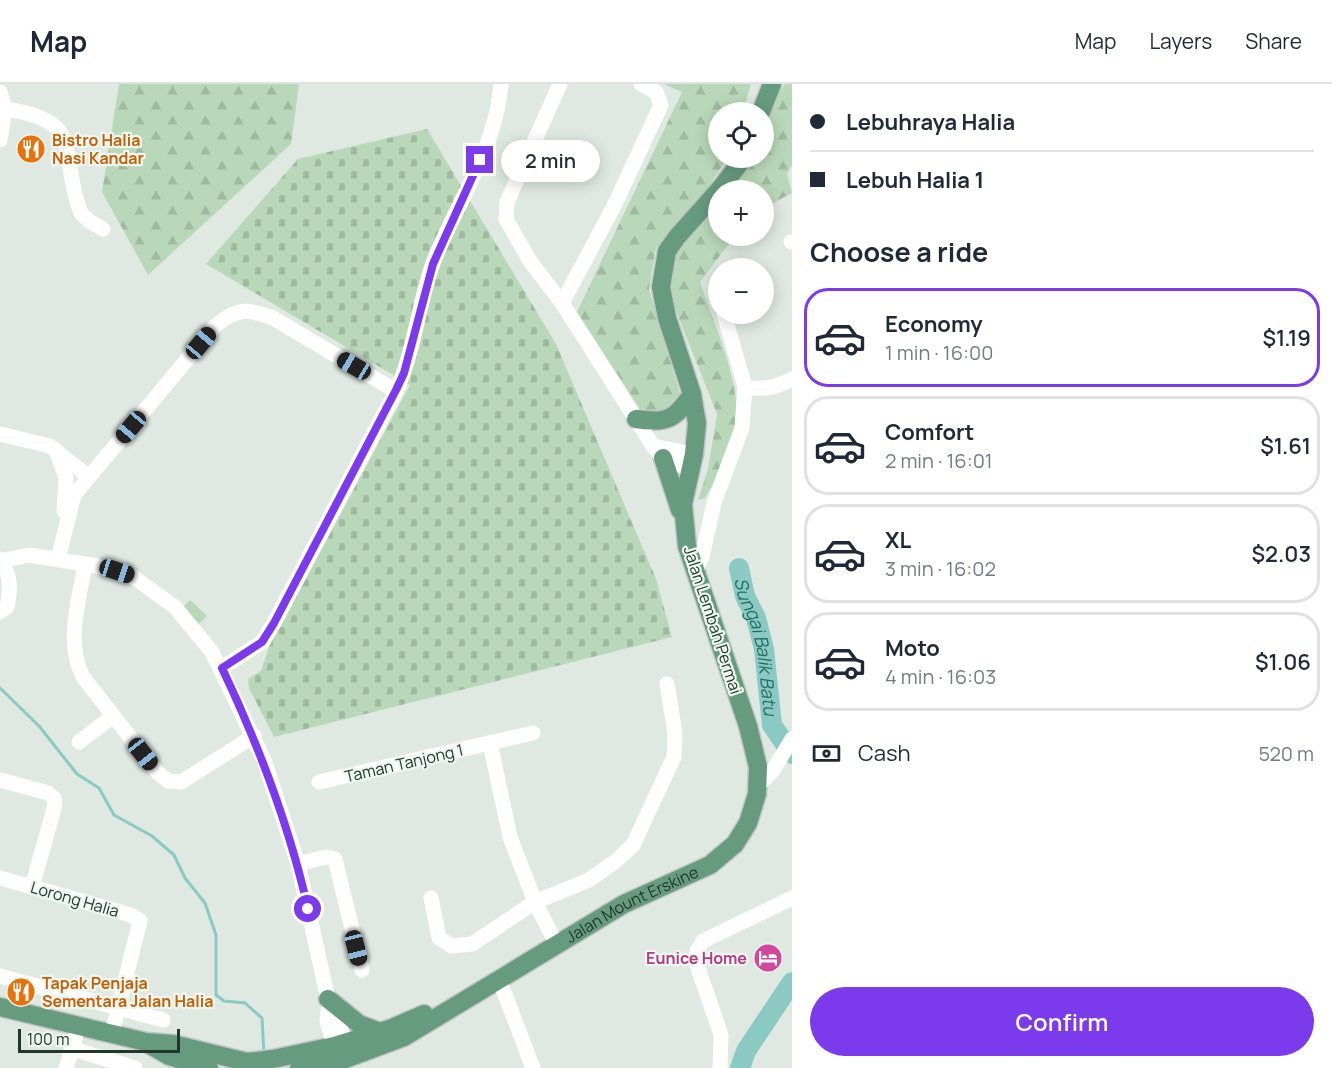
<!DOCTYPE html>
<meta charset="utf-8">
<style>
body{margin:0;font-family:Manrope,sans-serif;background:#f2f2f3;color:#1f2937;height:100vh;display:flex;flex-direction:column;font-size:22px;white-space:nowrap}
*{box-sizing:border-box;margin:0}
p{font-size:20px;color:#747a83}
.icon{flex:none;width:33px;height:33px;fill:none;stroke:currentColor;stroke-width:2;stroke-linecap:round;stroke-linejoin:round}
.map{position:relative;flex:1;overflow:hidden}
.drawer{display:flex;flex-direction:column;background:#fff;width:540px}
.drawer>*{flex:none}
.hud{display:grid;align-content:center;height:132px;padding:0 18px;background:#fff}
.buttons{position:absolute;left:708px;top:18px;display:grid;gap:12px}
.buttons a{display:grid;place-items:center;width:66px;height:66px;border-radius:50%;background:#fff;box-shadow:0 3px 15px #0003;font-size:30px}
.scale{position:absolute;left:18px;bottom:15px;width:162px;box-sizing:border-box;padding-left:6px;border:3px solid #21372b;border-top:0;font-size:16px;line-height:21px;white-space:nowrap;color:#21372b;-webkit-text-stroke:4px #eef6f0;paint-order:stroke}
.end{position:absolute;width:27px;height:27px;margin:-14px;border:8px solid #7c3aed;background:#fff;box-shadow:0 0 0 3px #fff}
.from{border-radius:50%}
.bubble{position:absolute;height:42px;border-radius:21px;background:#fff;box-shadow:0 3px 15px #0003;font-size:20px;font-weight:600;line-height:42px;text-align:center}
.car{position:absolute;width:18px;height:36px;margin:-18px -9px;border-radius:8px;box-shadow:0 0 4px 2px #0007;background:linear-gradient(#222 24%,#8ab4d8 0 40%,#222 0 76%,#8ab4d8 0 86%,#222 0)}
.hud b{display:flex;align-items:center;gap:21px;height:57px;font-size:22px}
.hud b+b{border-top:2px solid #e0e1e3}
.hud i{width:15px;height:15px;background:#1f2937}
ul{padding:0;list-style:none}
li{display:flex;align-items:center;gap:18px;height:99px;margin:0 12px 9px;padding:0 6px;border:3px solid #e0e1e3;border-radius:24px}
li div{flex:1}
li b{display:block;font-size:22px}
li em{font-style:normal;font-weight:600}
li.current{border-color:#7c3aed}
li>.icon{width:54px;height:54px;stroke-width:1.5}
h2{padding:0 18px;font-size:27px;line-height:72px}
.pay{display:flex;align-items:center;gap:15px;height:66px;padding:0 18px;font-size:22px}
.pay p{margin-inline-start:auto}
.cta{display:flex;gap:12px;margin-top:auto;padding:12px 18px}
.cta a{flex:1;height:69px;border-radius:36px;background:#7c3aed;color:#fff;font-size:24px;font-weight:600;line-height:69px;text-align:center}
header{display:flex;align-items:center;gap:36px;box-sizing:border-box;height:84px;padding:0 30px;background:#fff;border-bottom:2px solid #e0e1e3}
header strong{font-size:28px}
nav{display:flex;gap:33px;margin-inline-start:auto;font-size:21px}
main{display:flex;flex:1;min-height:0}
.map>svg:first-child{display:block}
.grass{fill:#b9d8b9}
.forest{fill:url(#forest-firs)}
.cemetery{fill:url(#cemetery-stones)}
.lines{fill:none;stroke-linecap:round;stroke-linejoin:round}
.stream{stroke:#8acac2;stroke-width:3}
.river{stroke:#8acac2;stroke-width:20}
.major-casing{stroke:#c1c7c4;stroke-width:21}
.minor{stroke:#fff;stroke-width:15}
.major{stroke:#679b7f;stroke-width:18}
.route{stroke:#7c3aed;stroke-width:8}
.labels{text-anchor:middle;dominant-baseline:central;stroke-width:4.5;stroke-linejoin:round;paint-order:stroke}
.food-label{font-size:16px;font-weight:bold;fill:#c56008;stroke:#eef6f0;text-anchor:start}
.street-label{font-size:16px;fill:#21372b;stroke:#eef6f0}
.hotel-label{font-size:16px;font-weight:bold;fill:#b23c85;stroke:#eef6f0;text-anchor:end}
.water-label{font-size:18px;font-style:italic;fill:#216d65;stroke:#eef6f0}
</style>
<header>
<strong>Map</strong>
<nav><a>Map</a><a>Layers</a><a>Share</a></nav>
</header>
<main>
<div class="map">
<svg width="792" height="984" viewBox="0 0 792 984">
<defs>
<pattern id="forest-firs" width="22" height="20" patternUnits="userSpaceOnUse" patternTransform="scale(1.5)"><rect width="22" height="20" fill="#b9d8b9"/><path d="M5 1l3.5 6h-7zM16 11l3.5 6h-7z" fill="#9fba9f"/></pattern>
<pattern id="cemetery-stones" width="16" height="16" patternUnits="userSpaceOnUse" patternTransform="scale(1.5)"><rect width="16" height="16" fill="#b9d8b9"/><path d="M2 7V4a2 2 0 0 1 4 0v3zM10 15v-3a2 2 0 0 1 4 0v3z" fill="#9fba9f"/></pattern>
</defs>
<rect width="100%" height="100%" fill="#dfe9e1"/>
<polygon class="grass" points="190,516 207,532 199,540 182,524"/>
<g class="forest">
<polygon points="119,0 299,0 291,60 148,191 102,108"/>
<polygon points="664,0 751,0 743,28 718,28 718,74 727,75 689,131 656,164 649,205 680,310 661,329 640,325 577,228 682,8"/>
<path d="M785,0H792V81L787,90L792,109L764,124V106H732L754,74H764C764,48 770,21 785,0Z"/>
<path d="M718,123V152H735L700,198C714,241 743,301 736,346C732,370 717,393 705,414L698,416L708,385L717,330L676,227L667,195L679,165Z"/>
</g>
<polygon class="cemetery" points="427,45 556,260 656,495 672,553 274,653 249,604 248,595 261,587 269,563 410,301 206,180 298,75"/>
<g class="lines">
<polyline class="stream" points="0,604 39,642 77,690 99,704 114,731 152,752 174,771 185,794 205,819 216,851 216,911 224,917 245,919 262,934 264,970"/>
<g class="river">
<path id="s1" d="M739,484L745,512L756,534L764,565L772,641L792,670"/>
<polyline points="740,984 746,967 792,898"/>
</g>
<g class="major-casing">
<g id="major">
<polyline points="761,28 772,0"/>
<polyline points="719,106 744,74"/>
<path d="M636,335C667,340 675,335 692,310"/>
<polyline points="663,374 680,426"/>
<polyline points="328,915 359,940 380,948"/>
<polyline points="0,923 146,958 173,960 247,978 273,975 334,962 392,944 424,930"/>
<polyline points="150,961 169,972 209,984"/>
<path id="s2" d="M299,984L345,975L404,953L624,820L710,781L735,760L748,739L757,710L758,683L748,642L687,462L683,420L694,370L697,339L692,310L667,234L661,203L667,167L677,153L718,107"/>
</g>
</g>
<g class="minor">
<polyline points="560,0 507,118 506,135 530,177 562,219 653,362 663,374 690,386"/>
<polyline points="0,8 5,25 0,56"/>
<path d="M5,25C89,37 57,69 81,129L89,137L103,145"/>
<polyline points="791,158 792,158"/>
<polyline points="718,212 718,213"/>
<polyline points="562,219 614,122 661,21 656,8 641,0"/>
<path d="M745,303C764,306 775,304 792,295"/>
<polyline points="0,350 50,362 89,393"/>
<polyline points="653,362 694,370"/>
<polyline points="56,366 66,394 64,427"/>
<path d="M0,475C11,492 11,503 7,523L0,528"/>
<path d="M58,475L74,411L215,242C237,224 246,224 273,234L396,307"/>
<polyline points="1,477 29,471 97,482 132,492 175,523 212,568 264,676 298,780 328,915 346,958"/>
<path d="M85,480C79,518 65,557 83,593L158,689L168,697L181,698L254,652"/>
<polyline points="695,488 702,473 714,419 742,344 745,303 724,230"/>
<path d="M222,584L262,558L274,539L396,307C415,266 418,221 433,179C456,120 496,65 501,0"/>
<polyline points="79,658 113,632"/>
<polyline points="490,659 510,753 535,818 556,859"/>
<polyline points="0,696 48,709 54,714 55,721 32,803"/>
<polyline points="319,698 533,649"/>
<polyline points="758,701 772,688 792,655"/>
<polyline points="298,780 326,773 335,775 362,886"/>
<polyline points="0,794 131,831 140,837 112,949"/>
<polyline points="431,814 439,854 452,862 472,860 535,818 589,796 616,777 633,761 674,673 675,649 667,600"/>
<polyline points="0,892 163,936"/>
<polyline points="499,895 533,984"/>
<polyline points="329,919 327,937 334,962"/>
<polyline points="73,965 135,984"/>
<polyline points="66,984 79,941"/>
<polyline points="720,984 721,951 696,878 697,867 703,857 792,814"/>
</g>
<use href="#major" class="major"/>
</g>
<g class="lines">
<path class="route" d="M308,825C289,740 259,662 222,584L262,558L274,539L396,306L404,289L433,180L480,76"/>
</g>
<defs>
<g id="restaurant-disc" transform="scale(1.5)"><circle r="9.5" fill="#e8710a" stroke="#eef6f0"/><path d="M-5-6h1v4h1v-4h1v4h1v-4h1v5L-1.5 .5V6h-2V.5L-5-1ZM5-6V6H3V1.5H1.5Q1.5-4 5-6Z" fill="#fff"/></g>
<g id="hotel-disc" transform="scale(1.5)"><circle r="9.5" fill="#d1479c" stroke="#eef6f0"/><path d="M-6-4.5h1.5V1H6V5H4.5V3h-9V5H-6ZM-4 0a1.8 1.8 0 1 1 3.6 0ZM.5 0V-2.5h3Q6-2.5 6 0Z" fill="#fff"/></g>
</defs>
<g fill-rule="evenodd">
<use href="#restaurant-disc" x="31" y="65"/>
<use href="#hotel-disc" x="768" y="874"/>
<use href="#restaurant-disc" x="21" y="908"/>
</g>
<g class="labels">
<g class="food-label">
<text x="52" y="56">Bistro Halia<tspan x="52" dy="18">Nasi Kandar</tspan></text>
<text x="42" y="899">Tapak Penjaja<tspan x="42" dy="18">Sementara Jalan Halia</tspan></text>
</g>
<g class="street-label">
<text transform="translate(713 536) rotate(72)">Jalan Lembah Permai</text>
<text transform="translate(404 679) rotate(-13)">Taman Tanjong 1</text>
<text transform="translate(75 815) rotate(16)">Lorong Halia</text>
<text stroke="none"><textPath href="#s2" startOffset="374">Jalan Mount Erskine</textPath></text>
</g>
<g class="hotel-label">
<text x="747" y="874">Eunice Home</text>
</g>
<g class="water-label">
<text stroke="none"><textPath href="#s1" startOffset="81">Sungai Balik Batu</textPath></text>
</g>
</g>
</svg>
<div class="buttons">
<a><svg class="icon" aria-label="locate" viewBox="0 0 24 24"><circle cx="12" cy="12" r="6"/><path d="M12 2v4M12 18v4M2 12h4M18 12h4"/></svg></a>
<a>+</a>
<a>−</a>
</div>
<div class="scale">100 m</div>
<i class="end from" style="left:308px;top:825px"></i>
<i class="end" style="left:480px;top:76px"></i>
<div class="bubble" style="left:501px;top:56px;width:99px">2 min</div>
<i class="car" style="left:201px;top:259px;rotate:40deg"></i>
<i class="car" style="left:354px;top:282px;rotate:300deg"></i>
<i class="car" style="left:131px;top:343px;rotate:220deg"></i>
<i class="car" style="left:117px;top:487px;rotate:108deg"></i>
<i class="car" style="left:143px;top:670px;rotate:142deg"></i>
<i class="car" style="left:356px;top:864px;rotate:166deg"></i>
</div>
<section class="drawer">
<div class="hud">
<b><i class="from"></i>Lebuhraya Halia</b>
<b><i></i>Lebuh Halia 1</b>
</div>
<h2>Choose a ride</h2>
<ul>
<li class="current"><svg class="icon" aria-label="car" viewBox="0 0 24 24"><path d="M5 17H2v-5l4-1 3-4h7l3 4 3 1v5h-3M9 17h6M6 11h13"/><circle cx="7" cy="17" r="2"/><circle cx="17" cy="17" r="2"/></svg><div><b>Economy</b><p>1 min · 16:00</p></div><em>$1.19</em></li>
<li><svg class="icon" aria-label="car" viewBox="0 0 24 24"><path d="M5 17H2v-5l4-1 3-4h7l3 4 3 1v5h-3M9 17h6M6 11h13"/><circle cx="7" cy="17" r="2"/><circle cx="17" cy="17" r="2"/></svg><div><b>Comfort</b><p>2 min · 16:01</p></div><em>$1.61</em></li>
<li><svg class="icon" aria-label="car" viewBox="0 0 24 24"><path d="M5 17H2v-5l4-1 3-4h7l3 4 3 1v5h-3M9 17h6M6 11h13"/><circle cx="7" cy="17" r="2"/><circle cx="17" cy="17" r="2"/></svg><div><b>XL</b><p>3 min · 16:02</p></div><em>$2.03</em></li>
<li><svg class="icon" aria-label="car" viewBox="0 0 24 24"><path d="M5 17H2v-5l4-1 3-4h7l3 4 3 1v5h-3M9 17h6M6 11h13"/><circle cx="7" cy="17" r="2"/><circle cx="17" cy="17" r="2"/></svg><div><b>Moto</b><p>4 min · 16:03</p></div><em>$1.06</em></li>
</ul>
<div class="pay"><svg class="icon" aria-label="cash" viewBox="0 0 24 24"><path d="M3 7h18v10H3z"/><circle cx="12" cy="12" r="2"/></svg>Cash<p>520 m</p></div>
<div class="cta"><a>Confirm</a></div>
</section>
</main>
